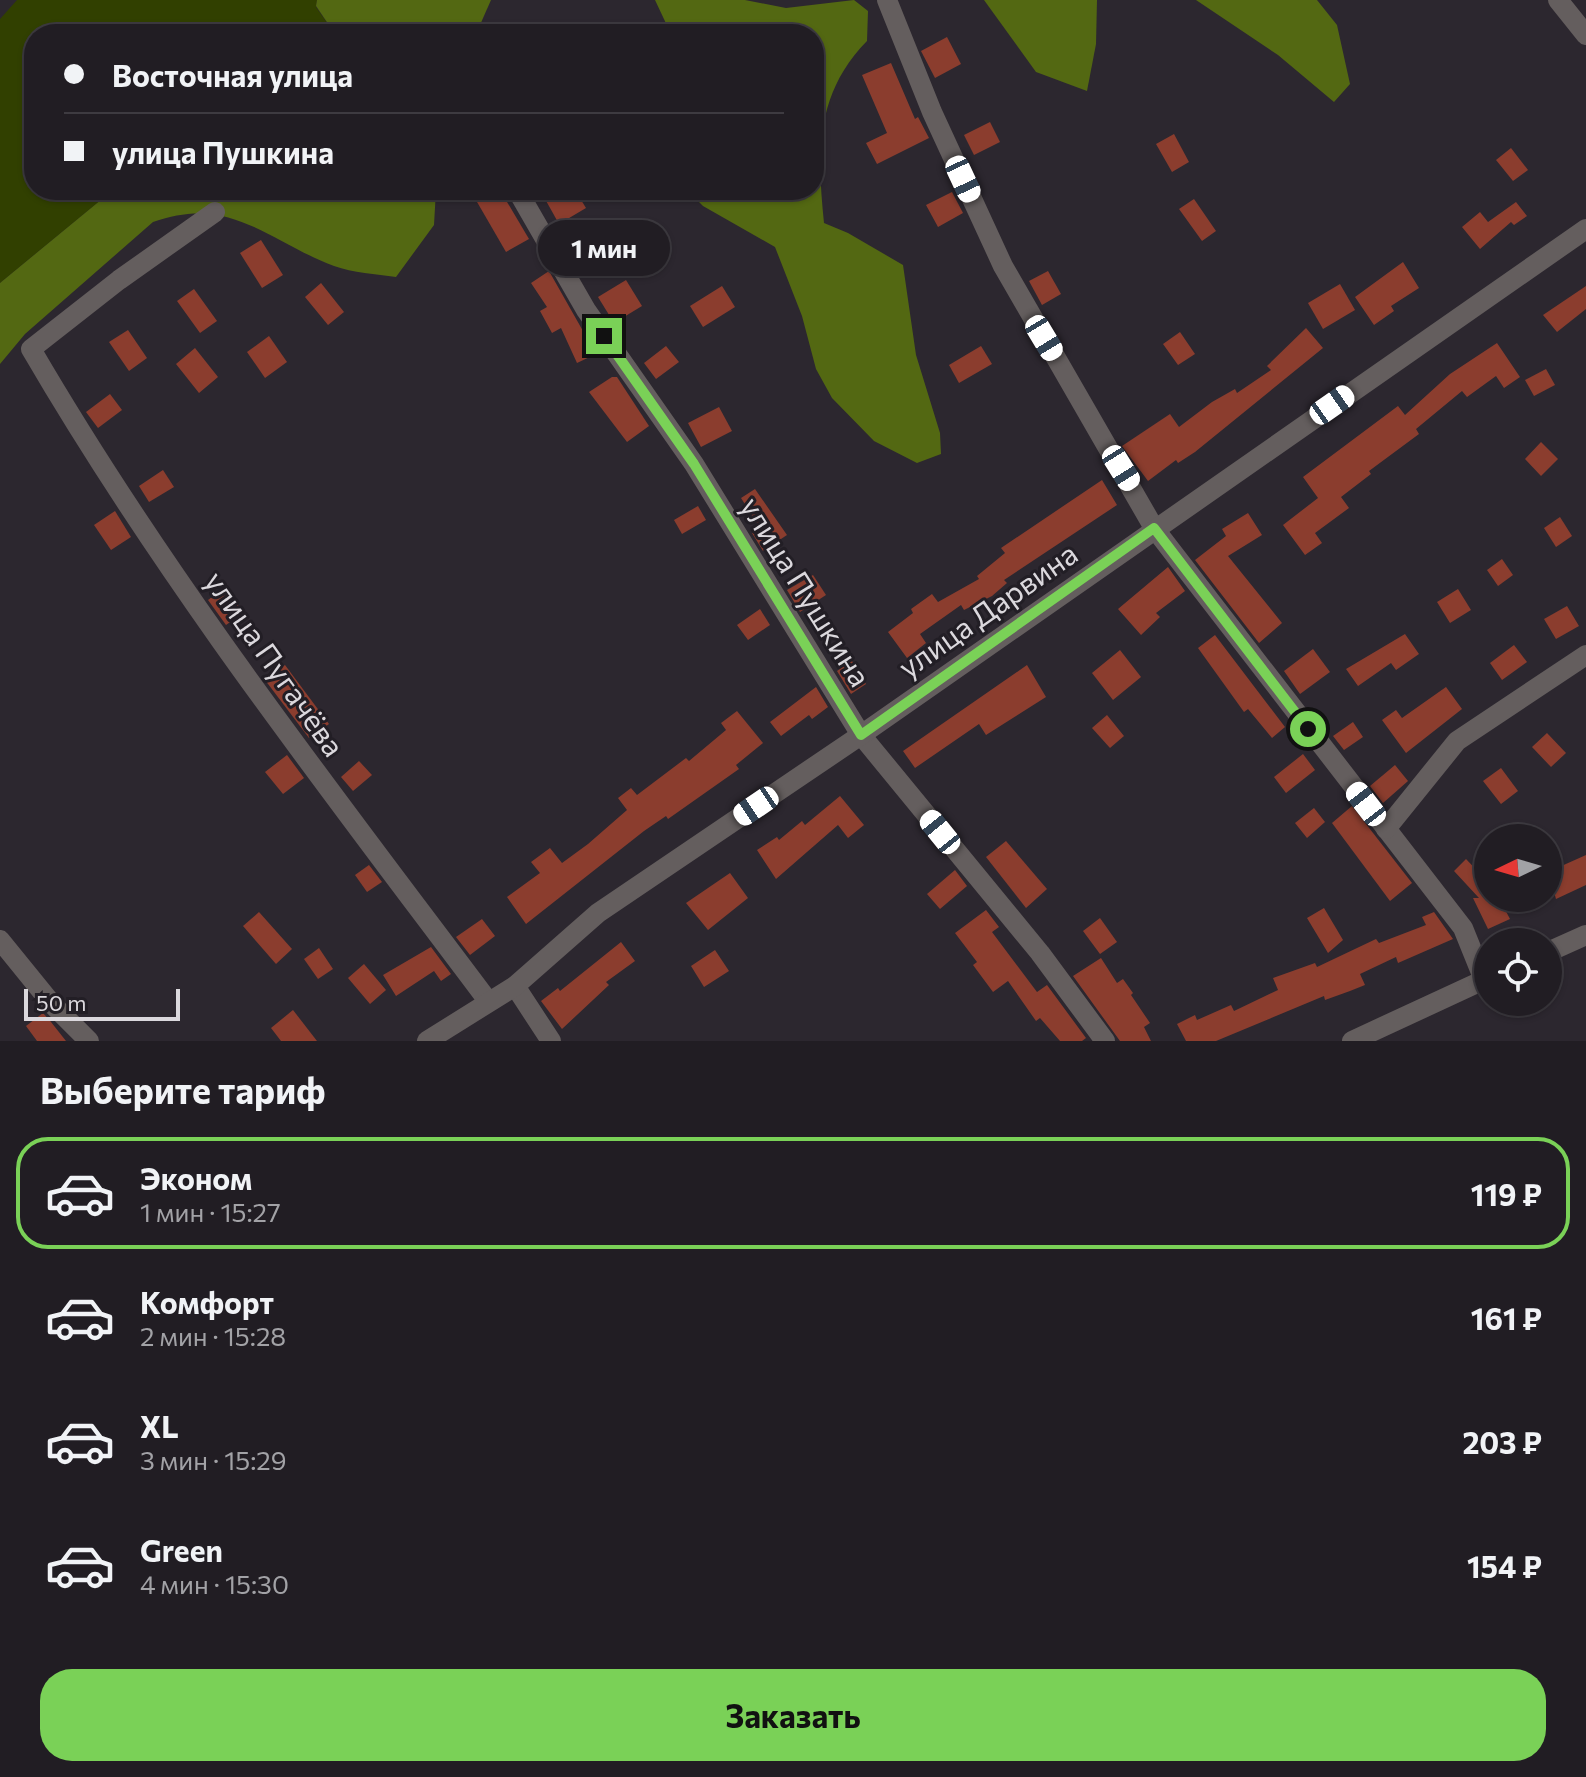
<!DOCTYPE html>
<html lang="ru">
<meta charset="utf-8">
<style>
body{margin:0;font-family:Commissioner,sans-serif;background:#29262b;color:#f1f3f6;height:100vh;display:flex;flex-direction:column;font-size:30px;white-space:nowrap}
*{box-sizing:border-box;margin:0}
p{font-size:26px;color:#a2a2a6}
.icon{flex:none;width:44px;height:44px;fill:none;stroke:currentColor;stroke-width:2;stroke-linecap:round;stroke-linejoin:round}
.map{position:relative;height:1041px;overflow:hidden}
.details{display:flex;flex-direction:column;background:#211d23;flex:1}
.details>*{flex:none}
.hud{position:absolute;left:24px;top:24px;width:800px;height:176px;border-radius:32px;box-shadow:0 2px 6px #0004,0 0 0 2px #3e3b41;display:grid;align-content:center;height:176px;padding:0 40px;background:#211d23}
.needle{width:52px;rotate:265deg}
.tools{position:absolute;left:1474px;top:824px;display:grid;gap:16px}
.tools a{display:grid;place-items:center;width:88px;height:88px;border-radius:50%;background:#211d23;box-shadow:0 2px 6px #0004,0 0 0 2px #3e3b41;font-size:40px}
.scale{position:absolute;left:24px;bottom:20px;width:156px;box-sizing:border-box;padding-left:8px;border:4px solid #dbd8dd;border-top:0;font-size:22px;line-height:28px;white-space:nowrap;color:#dbd8dd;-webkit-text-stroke:6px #221e25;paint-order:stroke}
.end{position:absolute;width:36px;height:36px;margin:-18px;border:10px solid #7ad157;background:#111;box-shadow:0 0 0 4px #111}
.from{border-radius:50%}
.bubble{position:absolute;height:56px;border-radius:28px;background:#211d23;box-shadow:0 2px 6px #0004,0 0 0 2px #3e3b41;font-size:26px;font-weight:700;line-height:56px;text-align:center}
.car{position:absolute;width:24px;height:48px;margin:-24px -12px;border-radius:10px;box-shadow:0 0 6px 2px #0007;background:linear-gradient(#fff 24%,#345 0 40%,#fff 0 76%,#345 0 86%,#fff 0)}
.hud b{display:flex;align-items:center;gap:28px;height:76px;font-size:30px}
.hud b+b{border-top:2px solid #3e3b41}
.hud i{width:20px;height:20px;background:#f1f3f6}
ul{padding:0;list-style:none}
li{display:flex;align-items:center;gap:24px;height:112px;margin:0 16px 12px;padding:0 24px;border:4px solid transparent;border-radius:32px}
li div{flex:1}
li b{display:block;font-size:30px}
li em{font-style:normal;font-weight:700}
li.current{border-color:#7ad157}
li>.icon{width:72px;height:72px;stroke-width:1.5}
h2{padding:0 40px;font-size:36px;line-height:96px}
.button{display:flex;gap:16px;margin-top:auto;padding:16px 40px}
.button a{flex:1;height:92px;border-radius:32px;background:#7ad157;color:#111;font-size:32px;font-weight:700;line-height:92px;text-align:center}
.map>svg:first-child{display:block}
.green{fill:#314000}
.forest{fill:#536812}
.building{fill:#8b3d2e}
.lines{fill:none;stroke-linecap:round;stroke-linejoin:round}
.minor{stroke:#645e5e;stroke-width:20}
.route{stroke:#7ad157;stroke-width:10}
.labels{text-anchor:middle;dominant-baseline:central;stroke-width:6;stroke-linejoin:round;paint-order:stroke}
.street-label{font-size:30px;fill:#dbd8dd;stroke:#221e25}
</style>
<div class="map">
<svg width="1586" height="1041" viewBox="0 0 1586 1041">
<rect width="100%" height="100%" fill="#2c272f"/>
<polygon class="green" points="17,0 317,0 316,7 335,34 34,34 34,190 113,190 0,283 0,19"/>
<g class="forest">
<polygon points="317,0 491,0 476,34 335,34 316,6"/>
<path d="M655,0H745L786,8L854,0L868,11L867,41C815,94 817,154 824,223L848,233L903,265L916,355L940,433L941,454L917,463L874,441L832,398L816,369L802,316L775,247L703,206L687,190H814V34H671Z"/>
<polygon points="984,0 1097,0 1096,44 1087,91 1036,72"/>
<polygon points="1196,0 1317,0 1337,25 1350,84 1334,102 1278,55"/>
<path d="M113,190H436L434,225L396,277C376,274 353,273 334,266C268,241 230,194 153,222L25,334L0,364V283Z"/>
</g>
<g class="building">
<polygon points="947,37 961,64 935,78 921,51"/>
<polygon points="891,63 915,119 918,117 929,138 877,164 866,143 887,133 862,75"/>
<polygon points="990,122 1000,142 974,155 964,135"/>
<polygon points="1174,134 1189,162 1172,172 1156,144"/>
<polygon points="1511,148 1528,170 1513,181 1496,160"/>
<polygon points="482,190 500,190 529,239 506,252 473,195"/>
<polygon points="540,190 575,190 586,208 559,224"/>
<polygon points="952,192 963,213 938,227 926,205"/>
<polygon points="1194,199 1216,231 1202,241 1179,209"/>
<polygon points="1516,202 1527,216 1514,225 1511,222 1480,249 1462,227 1480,212 1488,222"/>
<polygon points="261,240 283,275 262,288 240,253"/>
<polygon points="1403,262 1419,288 1391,306 1394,311 1374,325 1355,297"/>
<polygon points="549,271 596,354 577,363 561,328 552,333 540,311 547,307 531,283"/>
<polygon points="1048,271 1061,294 1042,305 1029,281"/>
<polygon points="626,280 642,306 614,323 598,297"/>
<polygon points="321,283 344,312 328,325 305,297"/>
<polygon points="1340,284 1355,310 1323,329 1308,303"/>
<polygon points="722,286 735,307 703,327 690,306"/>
<polygon points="1586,286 1586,309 1557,332 1543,315"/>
<polygon points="194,289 217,321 200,333 177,301"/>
<polygon points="1306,328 1323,348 1195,452 1178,463 1176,460 1148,481 1122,446 1170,414 1179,427 1212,402 1235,389 1237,393 1271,370 1267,366"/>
<polygon points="128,330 147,358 129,371 109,342"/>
<polygon points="1180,332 1195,354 1178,365 1163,344"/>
<polygon points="269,336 287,362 265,378 247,352"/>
<polygon points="1497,343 1520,377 1504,388 1496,376 1467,397 1462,391 1416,429 1419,434 1369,471 1371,474 1341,497 1349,508 1315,533 1322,543 1305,555 1283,525 1318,498 1303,477 1398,406 1405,415 1450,374"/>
<polygon points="666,346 679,362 656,379 644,363"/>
<polygon points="981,346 992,364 959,383 949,365"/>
<polygon points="195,348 218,377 199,393 176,364"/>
<polygon points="1546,369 1555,385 1534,396 1525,380"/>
<polygon points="612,377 617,377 649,426 627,442 589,392"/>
<polygon points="110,394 122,410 98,428 86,412"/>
<polygon points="719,407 732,431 701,447 688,423"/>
<polygon points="1541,442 1558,459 1541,476 1525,459"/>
<polygon points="163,470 174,487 149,502 139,486"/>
<polygon points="1102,480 1117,505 1004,580 1007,583 992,596 964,610 961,605 920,634 926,643 907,658 888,632 913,613 911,609 932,594 938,602 979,579 977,576 1005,553 1001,548"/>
<polygon points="755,489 787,535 763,551 752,533 760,528 741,498"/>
<polygon points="698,506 706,520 682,534 674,520"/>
<polygon points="115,511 131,537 111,550 94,525"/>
<polygon points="1248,513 1262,535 1228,556 1282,623 1259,643 1195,560 1226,536 1222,529"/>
<polygon points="1560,517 1572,536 1556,547 1544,528"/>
<polygon points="1502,559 1513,575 1498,586 1487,570"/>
<polygon points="1168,567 1185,591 1156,613 1160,617 1141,635 1118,609"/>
<polygon points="813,575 826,595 800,612 787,590"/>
<polygon points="226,587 243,613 226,625 208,600"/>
<polygon points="1458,589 1471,610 1450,623 1437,602"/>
<polygon points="1567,606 1579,626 1556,639 1544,619"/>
<polygon points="760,609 770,625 748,640 737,625"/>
<polygon points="1405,634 1419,654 1396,670 1391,663 1358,686 1346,669"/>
<polygon points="1215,635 1285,727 1272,738 1248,709 1244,712 1198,648"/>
<polygon points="1514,645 1527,662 1502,680 1490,663"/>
<polygon points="1313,649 1330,672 1300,694 1284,671"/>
<polygon points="1120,650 1141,677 1113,700 1092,673"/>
<polygon points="852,661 866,684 851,694 837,671"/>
<polygon points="285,665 329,724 309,738 265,680"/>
<polygon points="1027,665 1046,697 986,735 979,724 915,768 903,751"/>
<polygon points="816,687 828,707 812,719 809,715 781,736 770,722"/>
<polygon points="1446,687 1462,709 1406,753 1382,720 1396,710 1402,718"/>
<polygon points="737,711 763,743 736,765 739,769 668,819 666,816 644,831 526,924 507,897 540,873 531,862 550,848 562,863 588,844 627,810 618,798 631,788 637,795 686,758 689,761 726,730 721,723"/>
<polygon points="1107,715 1124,736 1110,748 1092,728"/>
<polygon points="1353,722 1363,737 1344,750 1333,736"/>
<polygon points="1547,733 1566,753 1551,767 1532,747"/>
<polygon points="1303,754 1315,770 1286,793 1274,777"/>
<polygon points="287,755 304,778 283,794 265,772"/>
<polygon points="359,761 372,775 353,791 341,777"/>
<polygon points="1395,765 1408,781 1383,803 1370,786"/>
<polygon points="1501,768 1518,791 1501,804 1483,781"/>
<polygon points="840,796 864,825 848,838 838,825 776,879 757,850 777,837 779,840 802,821 805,825"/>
<polygon points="1352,806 1412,883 1390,901 1332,823"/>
<polygon points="1314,808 1325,822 1307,838 1295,823"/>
<polygon points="1006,841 1047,889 1026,908 986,857"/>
<polygon points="1586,855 1586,885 1556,899 1548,872"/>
<polygon points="1466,859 1488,882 1488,898 1499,898 1510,919 1488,929 1473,898 1479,898 1454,871"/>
<polygon points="369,865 382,882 367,892 355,875"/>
<polygon points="955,870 967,886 940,909 927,894"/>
<polygon points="730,873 748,898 708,930 686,903"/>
<polygon points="1324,908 1343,940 1328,953 1307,918"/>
<polygon points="986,910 999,927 992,932 1037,992 1047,985 1086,1038 1082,1041 1060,1041 1040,1018 1036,1021 1008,981 993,992 973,965 977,962 955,933"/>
<polygon points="259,912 292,949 276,964 243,926"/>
<polygon points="1434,912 1453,939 1398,963 1396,957 1360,974 1365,985 1350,991 1325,1000 1324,996 1216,1041 1186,1041 1177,1024 1195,1015 1197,1020 1231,1005 1234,1011 1278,990 1273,978 1315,963 1317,967 1376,939 1379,943 1426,925 1422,917"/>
<polygon points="1100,918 1117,942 1100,954 1083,931"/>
<polygon points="482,919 495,936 470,955 456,937"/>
<polygon points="621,942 635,961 606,982 609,985 562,1029 541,1001 558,988 560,991"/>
<polygon points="431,947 451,974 441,981 434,971 396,996 383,975"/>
<polygon points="319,948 333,969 318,979 304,959"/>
<polygon points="715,950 729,971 704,987 691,966"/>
<polygon points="1101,958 1117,983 1123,979 1133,993 1131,995 1150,1023 1144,1027 1151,1041 1120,1041 1073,976"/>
<polygon points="364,964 386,990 370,1004 348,978"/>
<polygon points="293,1010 317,1041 281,1041 271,1028"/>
<polygon points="43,1013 51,1022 66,1041 37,1041 26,1026"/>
</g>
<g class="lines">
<g class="minor">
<polyline points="887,0 932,112 1003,266 1154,528 1463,928 1484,980"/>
<polyline points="1558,0 1586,35"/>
<polyline points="517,190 586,310 694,464 861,735 1040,953 1105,1041"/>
<path d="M215,212L119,280L31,349C165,579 329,789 488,1001"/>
<polyline points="1386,829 1457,741 1586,655"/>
<polyline points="0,940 52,1004 89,1041"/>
<polyline points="1548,952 1586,935"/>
<polyline points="515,986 551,1041"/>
<polyline points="427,1041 515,986 598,913 861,735 1586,229"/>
<polyline points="1352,1041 1488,978"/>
</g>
</g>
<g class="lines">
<polyline class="route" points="604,336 694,464 861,735 1154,528 1308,729"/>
</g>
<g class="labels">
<g class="street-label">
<text transform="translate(807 591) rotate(58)">улица Пушкина</text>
<text transform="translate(987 609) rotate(-35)">улица Дарвина</text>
<text transform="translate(276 663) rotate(55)">улица Пугачёва</text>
</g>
</g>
</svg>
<div class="tools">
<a><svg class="needle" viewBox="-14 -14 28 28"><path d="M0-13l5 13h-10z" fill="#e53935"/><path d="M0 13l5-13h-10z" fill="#a2a2a6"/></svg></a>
<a><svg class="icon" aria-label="locate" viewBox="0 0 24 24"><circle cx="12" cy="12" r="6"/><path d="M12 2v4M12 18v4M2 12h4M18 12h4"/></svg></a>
</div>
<div class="scale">50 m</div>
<i class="end from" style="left:1308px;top:729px"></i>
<i class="end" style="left:604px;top:336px"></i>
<div class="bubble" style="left:538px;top:220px;width:132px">1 мин</div>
<i class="car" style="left:963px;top:179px;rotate:155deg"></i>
<i class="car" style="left:1044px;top:338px;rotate:149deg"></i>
<i class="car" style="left:1332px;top:405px;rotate:55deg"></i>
<i class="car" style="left:1121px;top:468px;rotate:148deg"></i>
<i class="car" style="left:1366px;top:804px;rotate:322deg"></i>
<i class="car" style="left:756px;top:806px;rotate:236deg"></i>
<i class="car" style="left:940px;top:832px;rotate:321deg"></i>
<div class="hud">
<b><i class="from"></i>Восточная улица</b>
<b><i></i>улица Пушкина</b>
</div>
</div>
<section class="details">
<h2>Выберите тариф</h2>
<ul>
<li class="current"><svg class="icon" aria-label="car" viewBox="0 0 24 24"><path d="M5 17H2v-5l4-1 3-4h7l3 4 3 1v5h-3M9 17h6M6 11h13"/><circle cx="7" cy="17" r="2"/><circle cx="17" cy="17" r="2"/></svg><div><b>Эконом</b><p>1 мин · 15:27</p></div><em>119 ₽</em></li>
<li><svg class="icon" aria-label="car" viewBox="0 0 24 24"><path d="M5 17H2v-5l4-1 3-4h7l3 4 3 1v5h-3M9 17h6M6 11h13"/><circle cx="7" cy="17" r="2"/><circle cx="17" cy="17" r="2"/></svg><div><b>Комфорт</b><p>2 мин · 15:28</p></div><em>161 ₽</em></li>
<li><svg class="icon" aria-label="car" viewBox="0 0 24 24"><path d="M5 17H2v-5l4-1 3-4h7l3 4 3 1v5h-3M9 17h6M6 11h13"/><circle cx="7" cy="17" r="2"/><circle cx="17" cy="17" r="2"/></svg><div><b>XL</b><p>3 мин · 15:29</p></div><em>203 ₽</em></li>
<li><svg class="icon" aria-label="car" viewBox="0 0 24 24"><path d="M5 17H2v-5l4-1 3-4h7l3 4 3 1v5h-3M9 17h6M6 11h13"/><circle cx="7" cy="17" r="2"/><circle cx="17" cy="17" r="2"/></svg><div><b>Green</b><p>4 мин · 15:30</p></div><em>154 ₽</em></li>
</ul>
<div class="button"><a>Заказать</a></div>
</section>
